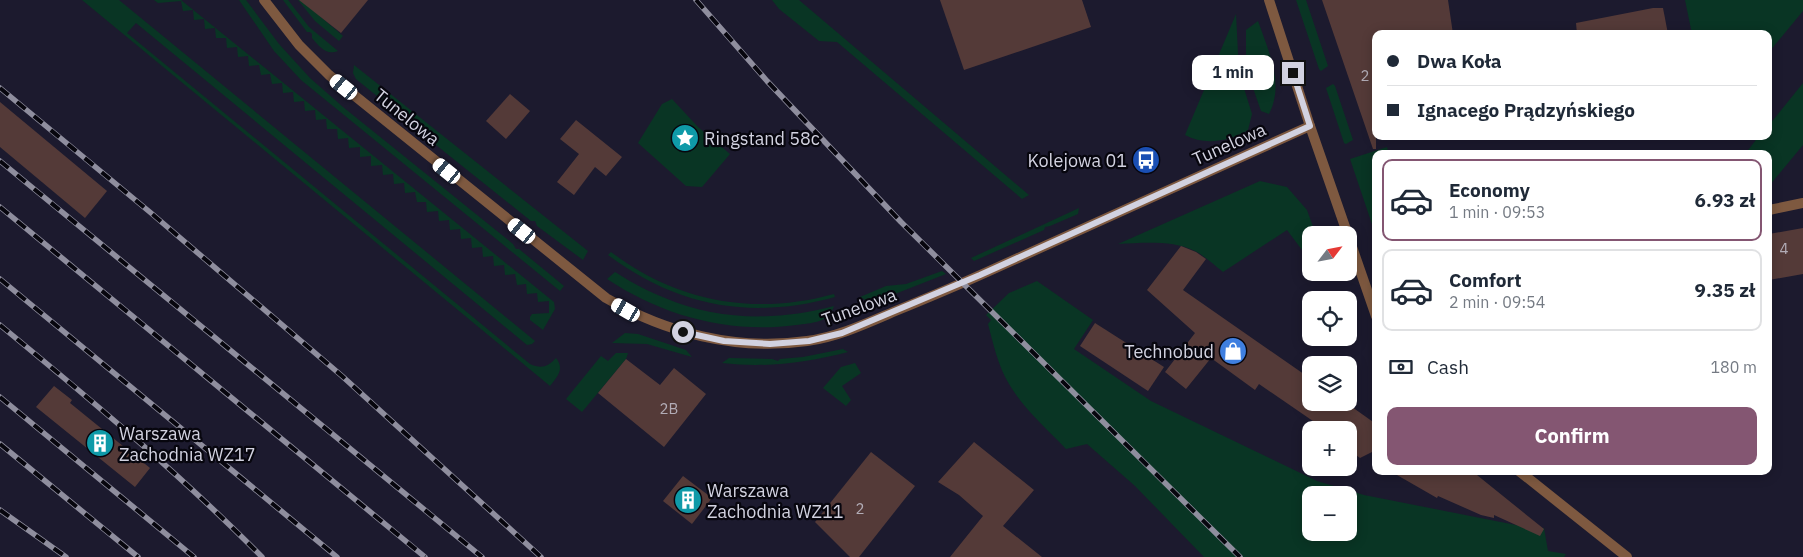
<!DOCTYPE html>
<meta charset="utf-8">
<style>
body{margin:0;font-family:"IBM Plex Sans",sans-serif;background:#f2f2f3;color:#1f2937;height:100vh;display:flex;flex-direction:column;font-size:19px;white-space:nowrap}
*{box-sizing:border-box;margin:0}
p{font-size:16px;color:#747a83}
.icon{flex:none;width:28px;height:28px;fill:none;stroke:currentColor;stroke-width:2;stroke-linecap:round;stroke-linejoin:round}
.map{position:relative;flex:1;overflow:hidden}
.drawer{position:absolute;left:1372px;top:150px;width:400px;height:325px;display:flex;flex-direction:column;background:#fff;border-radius:10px;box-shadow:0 2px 12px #0003}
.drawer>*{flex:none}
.top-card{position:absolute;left:1372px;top:30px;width:400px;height:110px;border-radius:10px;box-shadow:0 2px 12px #0003;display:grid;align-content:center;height:110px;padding:0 15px;background:#fff}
.needle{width:32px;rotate:58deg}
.controls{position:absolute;left:1302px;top:226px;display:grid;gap:10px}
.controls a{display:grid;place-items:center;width:55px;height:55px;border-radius:10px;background:#fff;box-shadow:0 2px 12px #0003;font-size:25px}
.end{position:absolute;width:22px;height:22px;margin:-11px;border:6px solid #d2d2e0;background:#111;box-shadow:0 0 0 2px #111}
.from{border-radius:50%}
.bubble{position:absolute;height:35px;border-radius:10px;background:#fff;box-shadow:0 2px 12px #0003;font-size:16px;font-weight:700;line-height:35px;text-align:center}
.car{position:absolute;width:15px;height:30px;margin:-15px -8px;border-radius:6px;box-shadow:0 0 4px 1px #0007;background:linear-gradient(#fff 24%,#345 0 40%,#fff 0 76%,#345 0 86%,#fff 0)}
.top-card b{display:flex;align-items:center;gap:18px;height:48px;font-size:19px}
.top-card b+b{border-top:1px solid #e0e1e3}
.top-card i{width:12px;height:12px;background:#1f2937}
ul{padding:9px 0 0;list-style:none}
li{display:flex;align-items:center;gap:15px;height:82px;margin:0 10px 8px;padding:0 5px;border:2px solid #e0e1e3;border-radius:10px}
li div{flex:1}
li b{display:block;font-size:19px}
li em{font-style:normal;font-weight:700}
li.selected{border-color:#845672}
li>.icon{width:45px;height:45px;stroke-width:1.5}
.pay{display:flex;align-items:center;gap:12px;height:55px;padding:0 15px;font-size:19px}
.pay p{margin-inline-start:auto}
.primary-button{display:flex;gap:10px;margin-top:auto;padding:10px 15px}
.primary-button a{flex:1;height:58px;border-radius:10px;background:#845672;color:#fff;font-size:20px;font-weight:700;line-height:58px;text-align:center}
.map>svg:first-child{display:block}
.green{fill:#093524;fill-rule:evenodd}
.building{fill:#543a38}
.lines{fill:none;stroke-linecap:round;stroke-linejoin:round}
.street{stroke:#7e5940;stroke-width:10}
.rail-casing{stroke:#8f8e9e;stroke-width:5.5}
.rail{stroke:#07060e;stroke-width:4;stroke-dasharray:11;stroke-linecap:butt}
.route{stroke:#d2d2e0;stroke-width:6}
.labels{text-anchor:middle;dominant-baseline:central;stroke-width:4.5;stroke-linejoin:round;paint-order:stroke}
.number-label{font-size:15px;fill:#b2acb6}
.street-label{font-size:18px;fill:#d2d2e0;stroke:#07060e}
.poi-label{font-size:18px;fill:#d2d2e0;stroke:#07060e;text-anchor:start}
</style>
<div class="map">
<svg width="1803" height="557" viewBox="0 0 1803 557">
<rect width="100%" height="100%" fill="#1c1a2e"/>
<g class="green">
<path d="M82,0H119L535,341L532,344L527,345L136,23L127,33L530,364C541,369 548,367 556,358C565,369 557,377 550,386Z"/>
<polygon points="154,0 181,0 554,302 555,309 543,330 530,320 530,317 532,314 549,313 549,301 538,302 537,293 527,294 526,284 517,285 515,274 505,275 504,265 494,266 493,256 483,257 482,247 472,248 471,238 461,239 460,229 450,230 449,220 439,221 438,211 427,212 426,202 417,202 415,192 405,193 404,183 394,184 393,174 383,175 382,165 371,166 371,156 360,157 360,147 349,148 348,138 338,139 337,129 327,129 326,119 316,120 315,110 305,111 304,101 294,102 293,92 283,93 282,83 272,84 270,74 261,75 259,65 249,66 248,56 238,57 237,47 227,48 226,38 216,38 215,28 205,29 204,19 194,20 193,10 183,11 181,1 158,3"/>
<polygon points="239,0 246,0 279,44 310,78 343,107 513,244 516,249 519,249 564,286 560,291 301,80 274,51"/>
<path d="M283,0H288L309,27L338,51C326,56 319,46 312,38V34L310,32H307Z"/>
<polygon points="298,0 301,0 343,36 339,41 315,21"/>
<polygon points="772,0 799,0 1029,195 1022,199 837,42 819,41 779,9"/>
<polygon points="1296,0 1306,0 1328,66 1321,71 1319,69"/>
<polygon points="1685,0 1803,0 1803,11 1769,52 1769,34 1692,34"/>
<path d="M1236,14L1239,72L1252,114L1248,130C1230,141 1205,146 1185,135Z"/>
<path d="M1258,21C1268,50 1285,84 1269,114L1261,111L1246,68V30Z"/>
<polygon points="354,65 588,251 583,260 537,226 535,221 531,221 431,141 429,136 426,136 356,79 353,73"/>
<polygon points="1803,83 1803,145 1769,186 1769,154 1745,154 1759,136 1769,136 1769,125"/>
<polygon points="1333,84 1335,86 1353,140 1346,144 1344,143 1326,88"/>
<polygon points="672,99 698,127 730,154 702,187 686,186 638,143 662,104"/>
<polygon points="1387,147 1389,154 1376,154 1376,236 1350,159"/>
<path d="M1260,181L1287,187L1307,210L1316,235H1311V251L1305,254L1287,230L1223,272C1214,265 1205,256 1195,251C1172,240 1143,243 1118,244Z"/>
<polygon points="1079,208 1078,214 1050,226 1045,227 1044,230 974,261 971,258"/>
<path d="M611,252C677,302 754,316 834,294L835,297C751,320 678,307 608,255Z"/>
<polygon points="942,271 946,274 877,301 867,301 860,297 886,286 906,284"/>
<path d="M615,272C619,274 623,277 628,280C640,287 652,293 665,298C719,321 778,321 834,306C829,323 811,323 796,325C729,334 663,316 607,279Z"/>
<path d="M1037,281L1093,320L1074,349L1151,401L1317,481L1364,495L1526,527L1544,528L1548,551L1566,554L1564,557H1204L1135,486L1087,444L1066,449C1046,428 1023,408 1009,384C998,366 993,343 988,324L991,320L986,315L1009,293ZM1311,495H1349V532H1311Z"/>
<polygon points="625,333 638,334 686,350 692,357 647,344 612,343"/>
<path d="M843,349L848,352C806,363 765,368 722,363L729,358L772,359L778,361L780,359L803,357Z"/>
<polygon points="616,353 628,353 626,359 582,412 566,399 601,356 608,361"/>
<polygon points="855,363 861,373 842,386 851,400 846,406 823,388 841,367"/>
</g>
<g class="building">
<polygon points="299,0 368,0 341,33"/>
<polygon points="940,0 1082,0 1091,27 964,70"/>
<polygon points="1322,0 1448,0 1453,34 1376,34 1376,149 1373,149"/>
<polygon points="1653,8 1663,8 1668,34 1577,34 1576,23"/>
<polygon points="510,94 530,111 506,139 486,121"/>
<polygon points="0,102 107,191 85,218 0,147"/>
<polygon points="576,120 622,157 606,176 595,167 574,195 557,182 579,154 560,139"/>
<polygon points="1803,228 1803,274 1769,280 1769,234"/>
<polygon points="1181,246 1196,252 1206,259 1183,290 1311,379 1311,402 1345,402 1376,424 1376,446 1372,452 1360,458 1349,450 1349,430 1326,430 1259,384 1255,390 1211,358 1186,389 1165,372 1195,333 1147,290"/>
<polygon points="1095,323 1164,367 1148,391 1080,346"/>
<polygon points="626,359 660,385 674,368 706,394 664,447 598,393"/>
<polygon points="54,386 72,400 70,403 150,468 135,487 36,407"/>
<polygon points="974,442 1034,490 1003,526 1042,557 950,557 983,516 959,495 938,482"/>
<polygon points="871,452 915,486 859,557 850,557 815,522"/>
<polygon points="1390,471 1472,471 1544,529 1540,536 1494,515 1494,518 1481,515 1438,496 1437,498"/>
<polygon points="683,476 712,498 692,524 663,501"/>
</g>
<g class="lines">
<g class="street">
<path d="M264,0L299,45L329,75L606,298C666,333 736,351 807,341C837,337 865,324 893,312C925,299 956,286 987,272C1095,224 1202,174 1310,126"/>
<polyline points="1269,0 1310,126 1376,316"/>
<polyline points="1769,210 1803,203"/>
<polyline points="1519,471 1627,557"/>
</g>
<g class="rail-casing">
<g id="rail">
<polyline points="696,0 767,81 901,222 1240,557"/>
<polyline points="0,88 151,213 342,376 541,557"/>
<polyline points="0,161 482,557"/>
<polyline points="0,207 425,557"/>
<polyline points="0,279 337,557"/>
<path d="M0,325C90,399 180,474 262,557"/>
<polyline points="0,397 194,557"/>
<polyline points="0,444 138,557"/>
<polyline points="0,510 66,557"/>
</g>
</g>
<use href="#rail" class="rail"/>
</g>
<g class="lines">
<polyline class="route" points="683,332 724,341 770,344 809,341 842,333 980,275 1310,126 1293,73"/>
</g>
<defs>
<g id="sight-disc" transform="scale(1.4375)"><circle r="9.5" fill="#0f9aa8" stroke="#07060e"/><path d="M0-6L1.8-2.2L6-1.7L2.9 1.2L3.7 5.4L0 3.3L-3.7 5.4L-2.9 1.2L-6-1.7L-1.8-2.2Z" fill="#fff"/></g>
<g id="bus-disc" transform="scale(1.4375)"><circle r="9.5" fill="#1a4fb4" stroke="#07060e"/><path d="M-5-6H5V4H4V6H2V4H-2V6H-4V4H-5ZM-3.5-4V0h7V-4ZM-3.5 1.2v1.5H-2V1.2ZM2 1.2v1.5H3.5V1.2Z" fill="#fff"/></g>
<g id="shop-disc" transform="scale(1.4375)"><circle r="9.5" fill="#3f7fe0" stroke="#07060e"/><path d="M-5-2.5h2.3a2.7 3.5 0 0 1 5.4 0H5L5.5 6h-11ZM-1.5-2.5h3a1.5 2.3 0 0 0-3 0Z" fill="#fff"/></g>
<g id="building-disc" transform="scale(1.4375)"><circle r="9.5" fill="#0f9aa8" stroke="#07060e"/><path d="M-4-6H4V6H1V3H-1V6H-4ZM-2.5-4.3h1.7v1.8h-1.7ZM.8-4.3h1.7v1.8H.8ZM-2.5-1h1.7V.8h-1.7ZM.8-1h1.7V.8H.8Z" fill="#fff"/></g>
</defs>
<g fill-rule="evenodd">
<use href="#sight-disc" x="685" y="138"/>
<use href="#bus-disc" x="1146" y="160"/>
<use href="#shop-disc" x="1233" y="351"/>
<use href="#building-disc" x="100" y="443"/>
<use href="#building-disc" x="688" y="500"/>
</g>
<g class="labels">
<g class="number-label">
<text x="1365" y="75">2</text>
<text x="1784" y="248">4</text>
<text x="669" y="408">2B</text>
<text x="860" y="508">2</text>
</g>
<g class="street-label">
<text transform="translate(407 117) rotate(39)">Tunelowa</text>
<text transform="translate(1229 144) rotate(-24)">Tunelowa</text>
<text transform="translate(859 307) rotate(-20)">Tunelowa</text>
</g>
<g class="poi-label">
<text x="704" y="138">Ringstand 58c</text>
<text x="1127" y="160" text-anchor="end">Kolejowa 01</text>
<text x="1214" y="351" text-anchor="end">Technobud</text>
<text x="119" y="433">Warszawa<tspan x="119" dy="21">Zachodnia WZ17</tspan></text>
<text x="707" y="490">Warszawa<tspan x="707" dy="21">Zachodnia WZ11</tspan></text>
</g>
</g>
</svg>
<div class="controls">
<a><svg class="needle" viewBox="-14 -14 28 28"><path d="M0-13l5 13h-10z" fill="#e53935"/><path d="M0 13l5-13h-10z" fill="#747a83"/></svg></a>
<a><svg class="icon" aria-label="locate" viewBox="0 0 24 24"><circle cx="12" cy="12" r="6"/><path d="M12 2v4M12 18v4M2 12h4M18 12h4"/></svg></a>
<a><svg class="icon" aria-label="layers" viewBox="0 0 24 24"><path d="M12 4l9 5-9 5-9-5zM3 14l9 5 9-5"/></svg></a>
<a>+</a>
<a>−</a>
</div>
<i class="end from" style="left:683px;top:332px"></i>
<i class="end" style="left:1293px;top:73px"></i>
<div class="bubble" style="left:1192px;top:55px;width:82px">1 min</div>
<i class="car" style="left:344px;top:87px;rotate:309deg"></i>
<i class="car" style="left:447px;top:171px;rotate:309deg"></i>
<i class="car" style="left:522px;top:231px;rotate:309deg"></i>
<i class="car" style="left:626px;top:310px;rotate:300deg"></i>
<div class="top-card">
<b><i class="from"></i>Dwa Koła</b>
<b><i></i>Ignacego Prądzyńskiego</b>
</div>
<section class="drawer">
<ul>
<li class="selected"><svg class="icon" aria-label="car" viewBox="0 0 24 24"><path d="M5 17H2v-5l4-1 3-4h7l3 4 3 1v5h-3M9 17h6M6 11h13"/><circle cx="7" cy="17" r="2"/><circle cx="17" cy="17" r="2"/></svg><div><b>Economy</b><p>1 min · 09:53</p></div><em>6.93 zł</em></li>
<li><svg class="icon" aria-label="car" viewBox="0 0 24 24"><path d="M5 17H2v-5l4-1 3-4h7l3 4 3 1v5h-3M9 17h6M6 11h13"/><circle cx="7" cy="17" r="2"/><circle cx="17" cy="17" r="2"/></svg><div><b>Comfort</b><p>2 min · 09:54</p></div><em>9.35 zł</em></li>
</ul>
<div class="pay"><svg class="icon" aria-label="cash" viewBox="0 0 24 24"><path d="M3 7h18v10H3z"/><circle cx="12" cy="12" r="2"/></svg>Cash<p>180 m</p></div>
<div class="primary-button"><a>Confirm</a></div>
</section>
</div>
